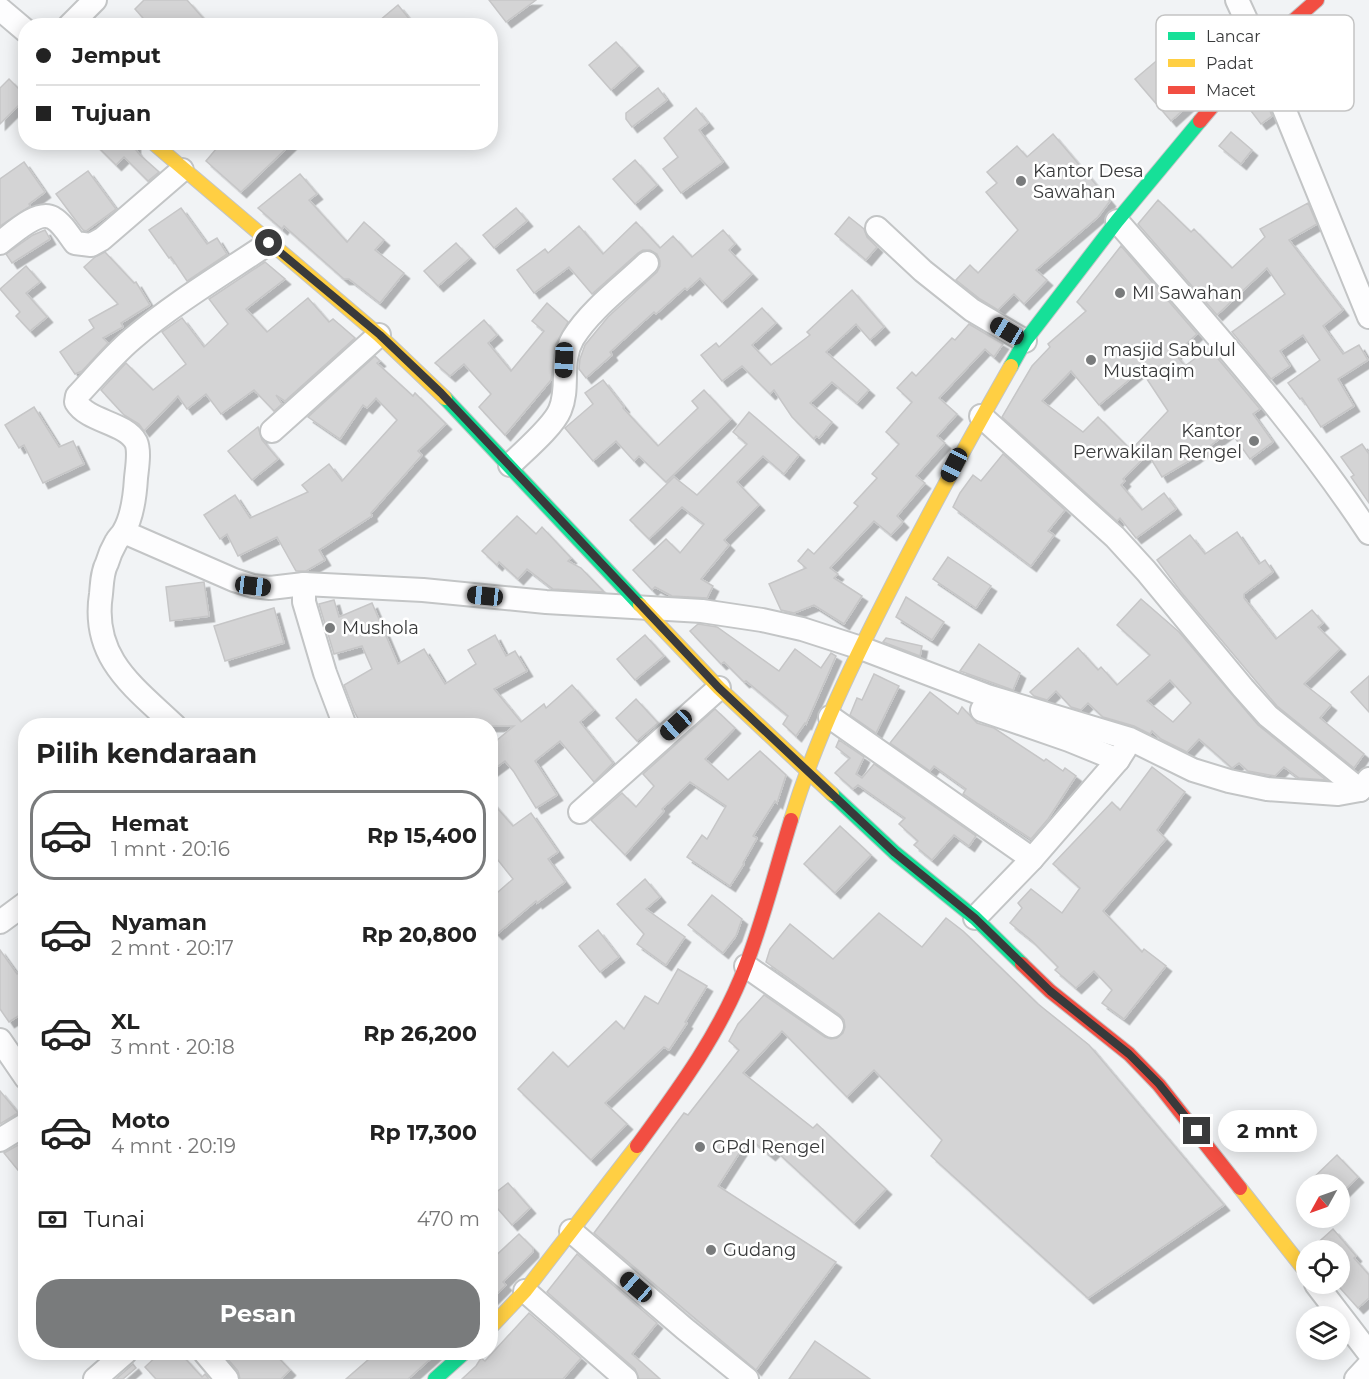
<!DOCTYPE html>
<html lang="id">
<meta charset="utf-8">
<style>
body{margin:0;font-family:Montserrat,sans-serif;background:#f2f2f2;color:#222;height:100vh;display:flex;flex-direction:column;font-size:22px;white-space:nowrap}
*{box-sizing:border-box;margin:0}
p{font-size:20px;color:#767676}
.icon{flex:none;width:33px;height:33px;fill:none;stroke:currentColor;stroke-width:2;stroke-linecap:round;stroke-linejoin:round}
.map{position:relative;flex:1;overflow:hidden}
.details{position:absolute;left:18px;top:718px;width:480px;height:642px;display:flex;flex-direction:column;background:#fff;border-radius:24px;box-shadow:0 3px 15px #0003}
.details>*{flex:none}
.top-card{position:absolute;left:18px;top:18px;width:480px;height:132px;border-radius:24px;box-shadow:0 3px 15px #0003;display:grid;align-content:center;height:132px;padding:0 18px;background:#fff}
.needle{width:39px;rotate:230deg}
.controls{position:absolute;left:1296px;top:1174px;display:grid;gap:12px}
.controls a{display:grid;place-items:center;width:54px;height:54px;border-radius:50%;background:#fff;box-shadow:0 3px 15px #0003;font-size:30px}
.end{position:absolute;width:27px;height:27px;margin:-14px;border:8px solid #393a3b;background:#fff;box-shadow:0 0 0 3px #fff}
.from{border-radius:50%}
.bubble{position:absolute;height:42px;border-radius:21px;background:#fff;box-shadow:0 3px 15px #0003;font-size:20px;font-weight:700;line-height:42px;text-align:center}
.car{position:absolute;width:18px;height:36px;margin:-18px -9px;border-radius:8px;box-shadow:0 0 4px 2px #0007;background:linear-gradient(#222 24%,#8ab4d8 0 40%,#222 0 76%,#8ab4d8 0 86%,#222 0)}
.top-card b{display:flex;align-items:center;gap:21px;height:57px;font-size:22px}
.top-card b+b{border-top:2px solid #e0e0e0}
.top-card i{width:15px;height:15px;background:#222}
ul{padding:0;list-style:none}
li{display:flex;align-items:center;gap:18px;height:90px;margin:0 12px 9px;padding:0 6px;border:3px solid transparent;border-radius:24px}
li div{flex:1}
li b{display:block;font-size:22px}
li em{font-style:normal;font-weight:700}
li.active{border-color:#797b7c}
li>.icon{width:54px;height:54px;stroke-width:1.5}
h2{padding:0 18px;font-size:27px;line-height:72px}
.pay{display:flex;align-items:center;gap:15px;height:66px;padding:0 18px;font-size:22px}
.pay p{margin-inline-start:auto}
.action{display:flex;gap:12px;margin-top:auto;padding:12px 18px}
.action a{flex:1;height:69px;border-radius:24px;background:#797b7c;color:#fff;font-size:24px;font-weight:700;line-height:69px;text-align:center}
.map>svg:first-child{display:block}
.building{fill:#d4d4d5;stroke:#c6c6c7;stroke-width:1.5;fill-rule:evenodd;filter:url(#shadow)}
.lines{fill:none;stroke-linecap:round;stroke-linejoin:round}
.street-casing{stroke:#c3c5c6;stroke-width:26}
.fast-casing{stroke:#c3c5c6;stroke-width:16}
.slow-casing{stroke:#c3c5c6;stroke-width:16}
.jam-casing{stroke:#c3c5c6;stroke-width:16}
.street{stroke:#fdfdfe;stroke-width:22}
.fast{stroke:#16e098;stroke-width:14}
.slow{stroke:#ffcf43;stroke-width:14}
.jam{stroke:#f24e42;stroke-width:14}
.route{stroke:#393a3b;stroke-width:8}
.poi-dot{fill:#797b7c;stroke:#fff;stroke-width:2}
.labels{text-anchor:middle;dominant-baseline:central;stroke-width:5;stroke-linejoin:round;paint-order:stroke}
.poi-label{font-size:18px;fill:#393a3b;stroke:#fff;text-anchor:start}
.key{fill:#fff;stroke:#c4c4c4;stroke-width:1.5}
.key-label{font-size:16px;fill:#393a3b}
</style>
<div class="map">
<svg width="1369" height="1379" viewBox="0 0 1369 1379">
<defs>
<filter id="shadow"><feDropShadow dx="5.5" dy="5.5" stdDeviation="0" flood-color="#0004"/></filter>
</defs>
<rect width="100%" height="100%" fill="#f1f3f5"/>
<g class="building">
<polygon points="144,0 187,0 210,26 150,26 135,9"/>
<polygon points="489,0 536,0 506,22"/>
<polygon points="398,5 415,26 373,26"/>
<polygon points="1190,29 1217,60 1183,90 1193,101 1171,121 1135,79 1174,46 1172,45"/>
<polygon points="616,42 638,66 611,90 589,65"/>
<polygon points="9,79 26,96 26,98 0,124 0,88"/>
<polygon points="1259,84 1272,116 1261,124 1242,99"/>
<polygon points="658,88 667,100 632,127 626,119 626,113"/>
<polygon points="696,108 708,123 699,130 723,162 681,193 663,169 678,157 664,138"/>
<polygon points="1231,132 1252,150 1241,164 1219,146"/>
<polygon points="1053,134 1110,201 1098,217 1036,270 1047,280 1024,304 1014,294 998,310 980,299 956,280 970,265 978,273 1018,230 986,192 997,183 987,172 1017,146 1027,157"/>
<polygon points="93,142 135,142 135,149 140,155 159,172 148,181 124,157 116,165"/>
<polygon points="222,142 293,142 241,192 206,161"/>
<polygon points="635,160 657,185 635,204 613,179"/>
<polygon points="24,162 45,192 29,204 30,206 0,226 0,179"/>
<polygon points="88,171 116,209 86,231 83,230 56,194"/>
<polygon points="300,174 317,194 309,200 347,242 364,222 384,240 375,250 404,273 380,303 349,279 344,279 284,226 282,229 258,208"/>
<polygon points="1158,200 1191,232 1194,229 1232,268 1265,237 1260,229 1308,203 1317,224 1289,240 1343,310 1323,326 1343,354 1359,345 1368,360 1338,379 1354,406 1321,427 1302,398 1300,399 1288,383 1320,360 1303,335 1280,351 1290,366 1271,379 1232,332 1285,294 1267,268 1217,315 1138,224"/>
<polygon points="181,208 207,244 217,238 227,254 187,281 171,257 169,258 149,230"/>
<polygon points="516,208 527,221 494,248 483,235"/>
<polygon points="849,217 864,229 867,237 877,247 866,260 835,234"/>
<polygon points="636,222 660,248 673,236 692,257 723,230 735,244 729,250 752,274 722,302 700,278 687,290 685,288 656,314 654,312 610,352 612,355 586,378 579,369 580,359 585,345 608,317 657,272 660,266 660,261 657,254 650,250 643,250 638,253 592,294 569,267 534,293 517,270 545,249 548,253 579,226 603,254"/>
<polygon points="45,230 50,239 12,263 6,254 33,235"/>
<polygon points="456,243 470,258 438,286 424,271"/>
<path d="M1121,246L1197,334L1175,354L1185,366L1209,348L1260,409L1253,414L1273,442L1250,459L1230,431L1194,458L1162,477L1148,454L1123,479L1125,481L1121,485L1142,510L1164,493L1176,509L1136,538L1120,518L1117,521L1002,417L1032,366L1050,347L1048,344L1086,311L1077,302ZM1141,370L1168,411L1131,450L1098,417L1083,432L1042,401L1071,371L1099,405Z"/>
<polygon points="105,252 134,283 136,282 150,305 121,323 123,327 103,338 108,343 82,371 75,374 60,352 94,328 89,320 118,304 84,267 95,257"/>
<polygon points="265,262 285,279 246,309 267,332 308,298 329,322 333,319 355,338 285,401 276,395 282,404 274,411 254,390 221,414 206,394 187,409 178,396 144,431 139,424 124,415 101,390 126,363 153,390 186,364 162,332 182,318 204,347 228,324 209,299"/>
<polygon points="26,266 40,282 26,293 47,317 30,331 16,316 20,312 0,289"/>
<polygon points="852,290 884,327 870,340 856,324 826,352 869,390 857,403 832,382 810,403 832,422 819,438 816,436 814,439 792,417 774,390 770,394 742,366 722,381 701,355 716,343 719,347 762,308 776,323 752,345 771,365 810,335 807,332"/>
<polygon points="547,303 568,322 556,344 551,380 505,435 479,407 491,394 464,364 450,376 435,363 484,320 497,335 488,343 511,371 544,331 532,321"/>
<polygon points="969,324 1003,344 994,357 985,349 939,398 957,414 937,436 945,443 916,476 925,483 897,516 903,522 891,535 874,521 830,568 838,574 834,578 862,596 844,624 814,605 794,613 781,610 769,584 806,568 798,561 808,549 814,554 858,506 854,503 877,478 872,474 899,444 886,432 912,402 897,388 912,372 916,376 952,338 955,340"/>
<polygon points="375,356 380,361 377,363 413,396 415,393 446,424 418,451 422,455 371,513 372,516 319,550 325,560 306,571 296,571 277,537 238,556 227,534 220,539 204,515 235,495 250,518 308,492 302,485 329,464 342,481 397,420 376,398 367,408 363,405 340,439 308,417"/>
<polygon points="603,380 624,407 623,408 658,446 698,408 692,401 704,390 731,419 666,482 639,456 634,461 616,441 593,461 565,428 593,404 585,393"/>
<polygon points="34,407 59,447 73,441 84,464 43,483 24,445 19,448 5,425"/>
<polygon points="749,412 799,455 784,474 763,456 737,482 759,505 724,540 729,545 701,579 713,586 707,598 672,596 655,587 652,590 633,570 666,539 680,553 704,524 682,507 649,539 630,520 674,477 697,495 747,444 733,432"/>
<polygon points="258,427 262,440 278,459 252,480 228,451"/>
<polygon points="1362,444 1369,454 1369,503 1351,477 1354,475 1341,457"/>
<polygon points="1003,454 1065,510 1048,531 1054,535 1031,566 953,507 960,493 973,475 981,481"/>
<polygon points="517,516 536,534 542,527 571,558 568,561 581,568 604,592 553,589 527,569 518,579 499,562 497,565 482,551"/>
<polygon points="1237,532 1259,564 1265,560 1273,572 1244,594 1244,598 1276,639 1312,610 1323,623 1318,627 1340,649 1304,684 1331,705 1320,718 1364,754 1354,768 1277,706 1181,592 1157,560 1190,535 1205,554"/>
<polygon points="948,557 991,586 976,608 933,579"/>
<polygon points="204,582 209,616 170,621 166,587"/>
<polygon points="906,597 944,622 932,640 896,617"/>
<path d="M1141,599L1179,632L1258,725L1326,780L1299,778L1284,767L1275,776L1248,771L1239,763L1232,768L1199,739L1187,752L1161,739L1152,731L1150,734L1134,726L1103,717L1088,703L1081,710L1071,707L1056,691L1047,700L1034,696L1030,692L1078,648L1098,670L1101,667L1117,685L1150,655L1117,625ZM1170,680L1191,703L1173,722L1147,701Z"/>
<polygon points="334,600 339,617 372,603 398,664 424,649 445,684 476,664 468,650 495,635 506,656 515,651 527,671 494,689 521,722 544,704 546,708 572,685 594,710 580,722 613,763 594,782 560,741 535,761 557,795 536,808 514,772 505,761 490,772 490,746 514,726 362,726 354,711 344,685 372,669 362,646 334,654 319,604"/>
<polygon points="274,608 284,643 225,661 214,626"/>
<polygon points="698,624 717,627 779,671 795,649 821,668 831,653 836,656 806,724 805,723 796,736 783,724 788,716 746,681 744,682 724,662 721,664 690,631"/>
<polygon points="645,635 664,656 635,680 617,659"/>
<polygon points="886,638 922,646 920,656 883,642"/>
<polygon points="979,644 1020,673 1013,690 960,671"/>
<polygon points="874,674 899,686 876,733 850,715 857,698 862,700"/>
<polygon points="1369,676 1369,712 1351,692"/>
<polygon points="930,692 958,714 962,707 977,723 994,728 1044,761 1046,759 1063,771 1065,768 1076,776 1048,819 1031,839 963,794 966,789 934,766 930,771 890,743"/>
<polygon points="636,699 658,723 637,741 616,718"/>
<polygon points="715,709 735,728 705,759 728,780 760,751 786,775 777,803 775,801 753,836 757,838 743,863 744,864 730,886 687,857 702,835 707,839 726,806 690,782 662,809 664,811 625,855 591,820 622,793 636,807 654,786 643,774"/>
<polygon points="839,740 864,757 856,774 862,778 874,764 976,836 969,846 954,835 932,860 914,845 918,841 899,824 905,818 858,785 853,789 835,773 850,758 836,747"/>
<polygon points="1152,767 1185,792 1157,830 1166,839 1103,911 1142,952 1144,949 1166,966 1124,1019 1102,1003 1112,990 1094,971 1076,988 1055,970 1058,967 1031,940 1010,923 1022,908 1018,903 1031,889 1062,913 1080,888 1053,864 1112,802 1120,810"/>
<polygon points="490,800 513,826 531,813 558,852 548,859 565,882 537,903 536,901 497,934 490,927 490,899 513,879 490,850"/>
<polygon points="840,826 871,855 835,893 804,864"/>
<polygon points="645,879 660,897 646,909 685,937 666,965 637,944 644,934 617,904"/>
<polygon points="712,895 742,919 736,936 723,953 688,925"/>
<polygon points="879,913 922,947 946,918 963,931 1038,1004 1089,1045 1224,1205 1088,1298 931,1156 942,1140 874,1070 847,1097 782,1031 743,1073 813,1128 817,1124 886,1189 854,1223 775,1150 770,1155 749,1138 718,1186 836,1262 756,1370 594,1233 684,1113 688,1115 739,1050 729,1041 738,1024 764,995 825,1037 831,1039 837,1038 843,1033 845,1027 844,1020 840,1015 766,962 770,949 790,924 833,959"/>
<polygon points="598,930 619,957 600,972 579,946"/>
<polygon points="0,950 17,974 26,968 26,1011 9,1022 0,1009"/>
<polygon points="678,969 707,986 685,1022 687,1023 669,1050 664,1047 605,1103 627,1124 591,1160 518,1089 553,1052 568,1067 616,1021 624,1029 645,996 658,1004"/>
<polygon points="0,1091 18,1113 0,1124"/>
<polygon points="18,1145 26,1154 26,1180 4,1153"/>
<polygon points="1337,1155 1358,1177 1340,1195 1340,1185 1306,1185"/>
<polygon points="508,1183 530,1208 512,1225 490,1200 490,1197"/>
<polygon points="1333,1229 1356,1256 1354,1258 1369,1275 1369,1298 1358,1308 1340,1288 1340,1251 1312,1251 1311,1249"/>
<polygon points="519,1234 533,1248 533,1252 503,1282 506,1285 490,1301 490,1261"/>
<polygon points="577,1254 657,1323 632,1354 660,1379 639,1379 635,1369 547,1292"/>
<polygon points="529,1313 581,1358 563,1379 462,1379 476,1366 481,1358 485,1361"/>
<polygon points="815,1341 870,1379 789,1379"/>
<polygon points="160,1353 180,1353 202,1377 205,1374 209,1379 156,1379 145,1367"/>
<polygon points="230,1353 274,1353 290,1370 281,1379 240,1379 238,1371 226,1357"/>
<polygon points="376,1353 437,1353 408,1379 346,1379"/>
<polygon points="133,1364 136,1368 123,1379 116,1379"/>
</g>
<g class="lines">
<g class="street-casing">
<g id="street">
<polyline points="1237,0 1260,50 1369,317"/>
<polyline points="0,9 26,31"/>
<polyline points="69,26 95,0"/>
<path d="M1117,221C1205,322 1295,421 1369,533"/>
<polyline points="877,228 923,271 972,310 1025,341"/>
<path d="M0,243C12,234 38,209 53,218C62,223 69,235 75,243L91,245L102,239L182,170"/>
<polyline points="981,416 1115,537 1146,571 1243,688 1268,716 1360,790"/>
<polyline points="272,431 379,335"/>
<path d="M510,465C524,451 553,427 560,410C570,387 559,362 573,338C591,309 623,286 647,263"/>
<polyline points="124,532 234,580 253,586 270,588 304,584 423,590 546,602 702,611 762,620 802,629 861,648 987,696 1130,739 1193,770 1229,781 1267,789 1338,794 1360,790 1369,779"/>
<polyline points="304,584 304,602 325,673 345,726"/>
<polyline points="982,710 1069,740 1118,760"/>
<polyline points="830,717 1032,859"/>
<path d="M175,726C134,687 91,658 101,594C102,584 102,572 107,563C109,556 112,549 116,542C118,538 122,535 124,531C132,517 135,495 136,478C137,468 140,451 136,442C125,422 88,422 76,402L77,396C95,377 112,356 132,339C174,303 223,274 269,243"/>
<polyline points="580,812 719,688"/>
<polyline points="975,918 1032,859 1118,760 1125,749"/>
<polyline points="0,922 26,903"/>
<polyline points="746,966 832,1026"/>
<polyline points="0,1040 26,1078"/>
<polyline points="0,1140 26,1124"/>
<polyline points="571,1231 685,1329 747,1379"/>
<polyline points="1316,1284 1369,1353"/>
<polyline points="525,1291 626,1379"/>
<polyline points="205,1353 227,1379"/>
<polyline points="95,1379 125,1353"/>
<polyline points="1356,1379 1369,1365"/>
</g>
</g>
<g class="fast-casing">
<g id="fast">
<polyline points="1011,366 1025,341 1117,221 1200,121"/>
<polyline points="445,398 640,605"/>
<polyline points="832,794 895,853 975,918 1022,964"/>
<polyline points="435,1379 464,1353"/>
</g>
</g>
<g class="slow-casing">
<g id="slow">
<polyline points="152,142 379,335 445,398"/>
<polyline points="640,605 719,688 832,794"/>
<path d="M791,820C816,737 854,660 894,582C931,509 970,438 1011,366"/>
<polyline points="1240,1188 1306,1272"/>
<polyline points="490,1328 525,1291 637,1146"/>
</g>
</g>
<g class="jam-casing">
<g id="jam">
<polyline points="1200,121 1260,50 1317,0"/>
<polyline points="1022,964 1050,991 1129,1054 1159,1085 1240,1188"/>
<path d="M637,1146C678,1090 721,1032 746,965C764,918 776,868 791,820"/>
</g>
</g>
<use href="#street" class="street"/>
<use href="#fast" class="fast"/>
<use href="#slow" class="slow"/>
<use href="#jam" class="jam"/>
</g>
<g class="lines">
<polyline class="route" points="269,243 380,335 441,393 719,688 895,853 975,918 1050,991 1129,1054 1159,1084 1197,1131"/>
</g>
<g class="poi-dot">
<circle cx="1021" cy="181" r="6"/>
<circle cx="1120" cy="293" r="6"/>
<circle cx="1091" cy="360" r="6"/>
<circle cx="1254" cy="441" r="6"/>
<circle cx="330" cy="628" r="6"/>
<circle cx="700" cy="1147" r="6"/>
<circle cx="711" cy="1250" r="6"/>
</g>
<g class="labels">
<g class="poi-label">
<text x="1033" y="171">Kantor Desa<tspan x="1033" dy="21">Sawahan</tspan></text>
<text x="1132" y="293">MI Sawahan</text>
<text x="1103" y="350">masjid Sabulul<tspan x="1103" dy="21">Mustaqim</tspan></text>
<text x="1242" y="431" text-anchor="end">Kantor<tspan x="1242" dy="21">Perwakilan Rengel</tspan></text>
<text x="342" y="628">Mushola</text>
<text x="712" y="1147">GPdI Rengel</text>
<text x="723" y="1250">Gudang</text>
</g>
</g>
<rect x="1156" y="15" width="198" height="96" rx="9" class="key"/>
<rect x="1168" y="32" width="27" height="8" fill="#16e098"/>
<rect x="1168" y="59" width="27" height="8" fill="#ffcf43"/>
<rect x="1168" y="86" width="27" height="8" fill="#f24e42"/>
<g class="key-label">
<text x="1206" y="42">Lancar</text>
<text x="1206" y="69">Padat</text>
<text x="1206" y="96">Macet</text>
</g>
</svg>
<div class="controls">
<a><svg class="needle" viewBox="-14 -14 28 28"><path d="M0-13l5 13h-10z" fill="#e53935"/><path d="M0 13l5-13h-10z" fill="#767676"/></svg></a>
<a><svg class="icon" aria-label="locate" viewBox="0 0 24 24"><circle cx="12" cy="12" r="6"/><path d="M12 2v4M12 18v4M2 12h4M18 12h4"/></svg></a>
<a><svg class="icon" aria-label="layers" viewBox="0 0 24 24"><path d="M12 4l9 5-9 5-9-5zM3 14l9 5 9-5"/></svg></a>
</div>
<i class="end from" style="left:269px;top:243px"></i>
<i class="end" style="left:1197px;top:1131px"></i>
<div class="bubble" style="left:1218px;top:1110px;width:99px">2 mnt</div>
<i class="car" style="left:1007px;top:331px;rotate:301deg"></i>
<i class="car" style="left:564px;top:360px;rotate:182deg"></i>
<i class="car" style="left:954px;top:465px;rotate:207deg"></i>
<i class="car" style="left:253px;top:586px;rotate:97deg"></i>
<i class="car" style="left:485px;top:596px;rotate:276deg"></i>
<i class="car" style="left:676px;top:725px;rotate:228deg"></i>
<i class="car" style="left:636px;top:1287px;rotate:311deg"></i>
<div class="top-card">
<b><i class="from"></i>Jemput</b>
<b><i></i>Tujuan</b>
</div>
<section class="details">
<h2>Pilih kendaraan</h2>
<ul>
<li class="active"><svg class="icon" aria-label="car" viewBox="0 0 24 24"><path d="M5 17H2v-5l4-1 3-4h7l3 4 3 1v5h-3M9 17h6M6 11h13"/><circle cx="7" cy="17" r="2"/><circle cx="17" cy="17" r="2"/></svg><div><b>Hemat</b><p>1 mnt · 20:16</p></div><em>Rp 15,400</em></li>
<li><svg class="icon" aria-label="car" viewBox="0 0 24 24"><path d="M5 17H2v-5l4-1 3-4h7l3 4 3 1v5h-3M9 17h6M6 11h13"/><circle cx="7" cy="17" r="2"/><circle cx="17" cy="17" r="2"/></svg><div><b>Nyaman</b><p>2 mnt · 20:17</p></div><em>Rp 20,800</em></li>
<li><svg class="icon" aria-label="car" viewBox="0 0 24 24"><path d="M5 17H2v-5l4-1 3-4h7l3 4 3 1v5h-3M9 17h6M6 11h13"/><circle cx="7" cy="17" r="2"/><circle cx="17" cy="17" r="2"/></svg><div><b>XL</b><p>3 mnt · 20:18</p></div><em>Rp 26,200</em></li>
<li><svg class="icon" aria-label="car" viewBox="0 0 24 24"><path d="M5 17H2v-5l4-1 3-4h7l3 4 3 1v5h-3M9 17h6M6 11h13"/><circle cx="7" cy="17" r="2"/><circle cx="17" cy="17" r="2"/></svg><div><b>Moto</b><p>4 mnt · 20:19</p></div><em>Rp 17,300</em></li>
</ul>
<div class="pay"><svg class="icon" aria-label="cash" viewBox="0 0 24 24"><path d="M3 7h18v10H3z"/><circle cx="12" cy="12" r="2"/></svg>Tunai<p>470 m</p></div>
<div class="action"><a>Pesan</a></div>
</section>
</div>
